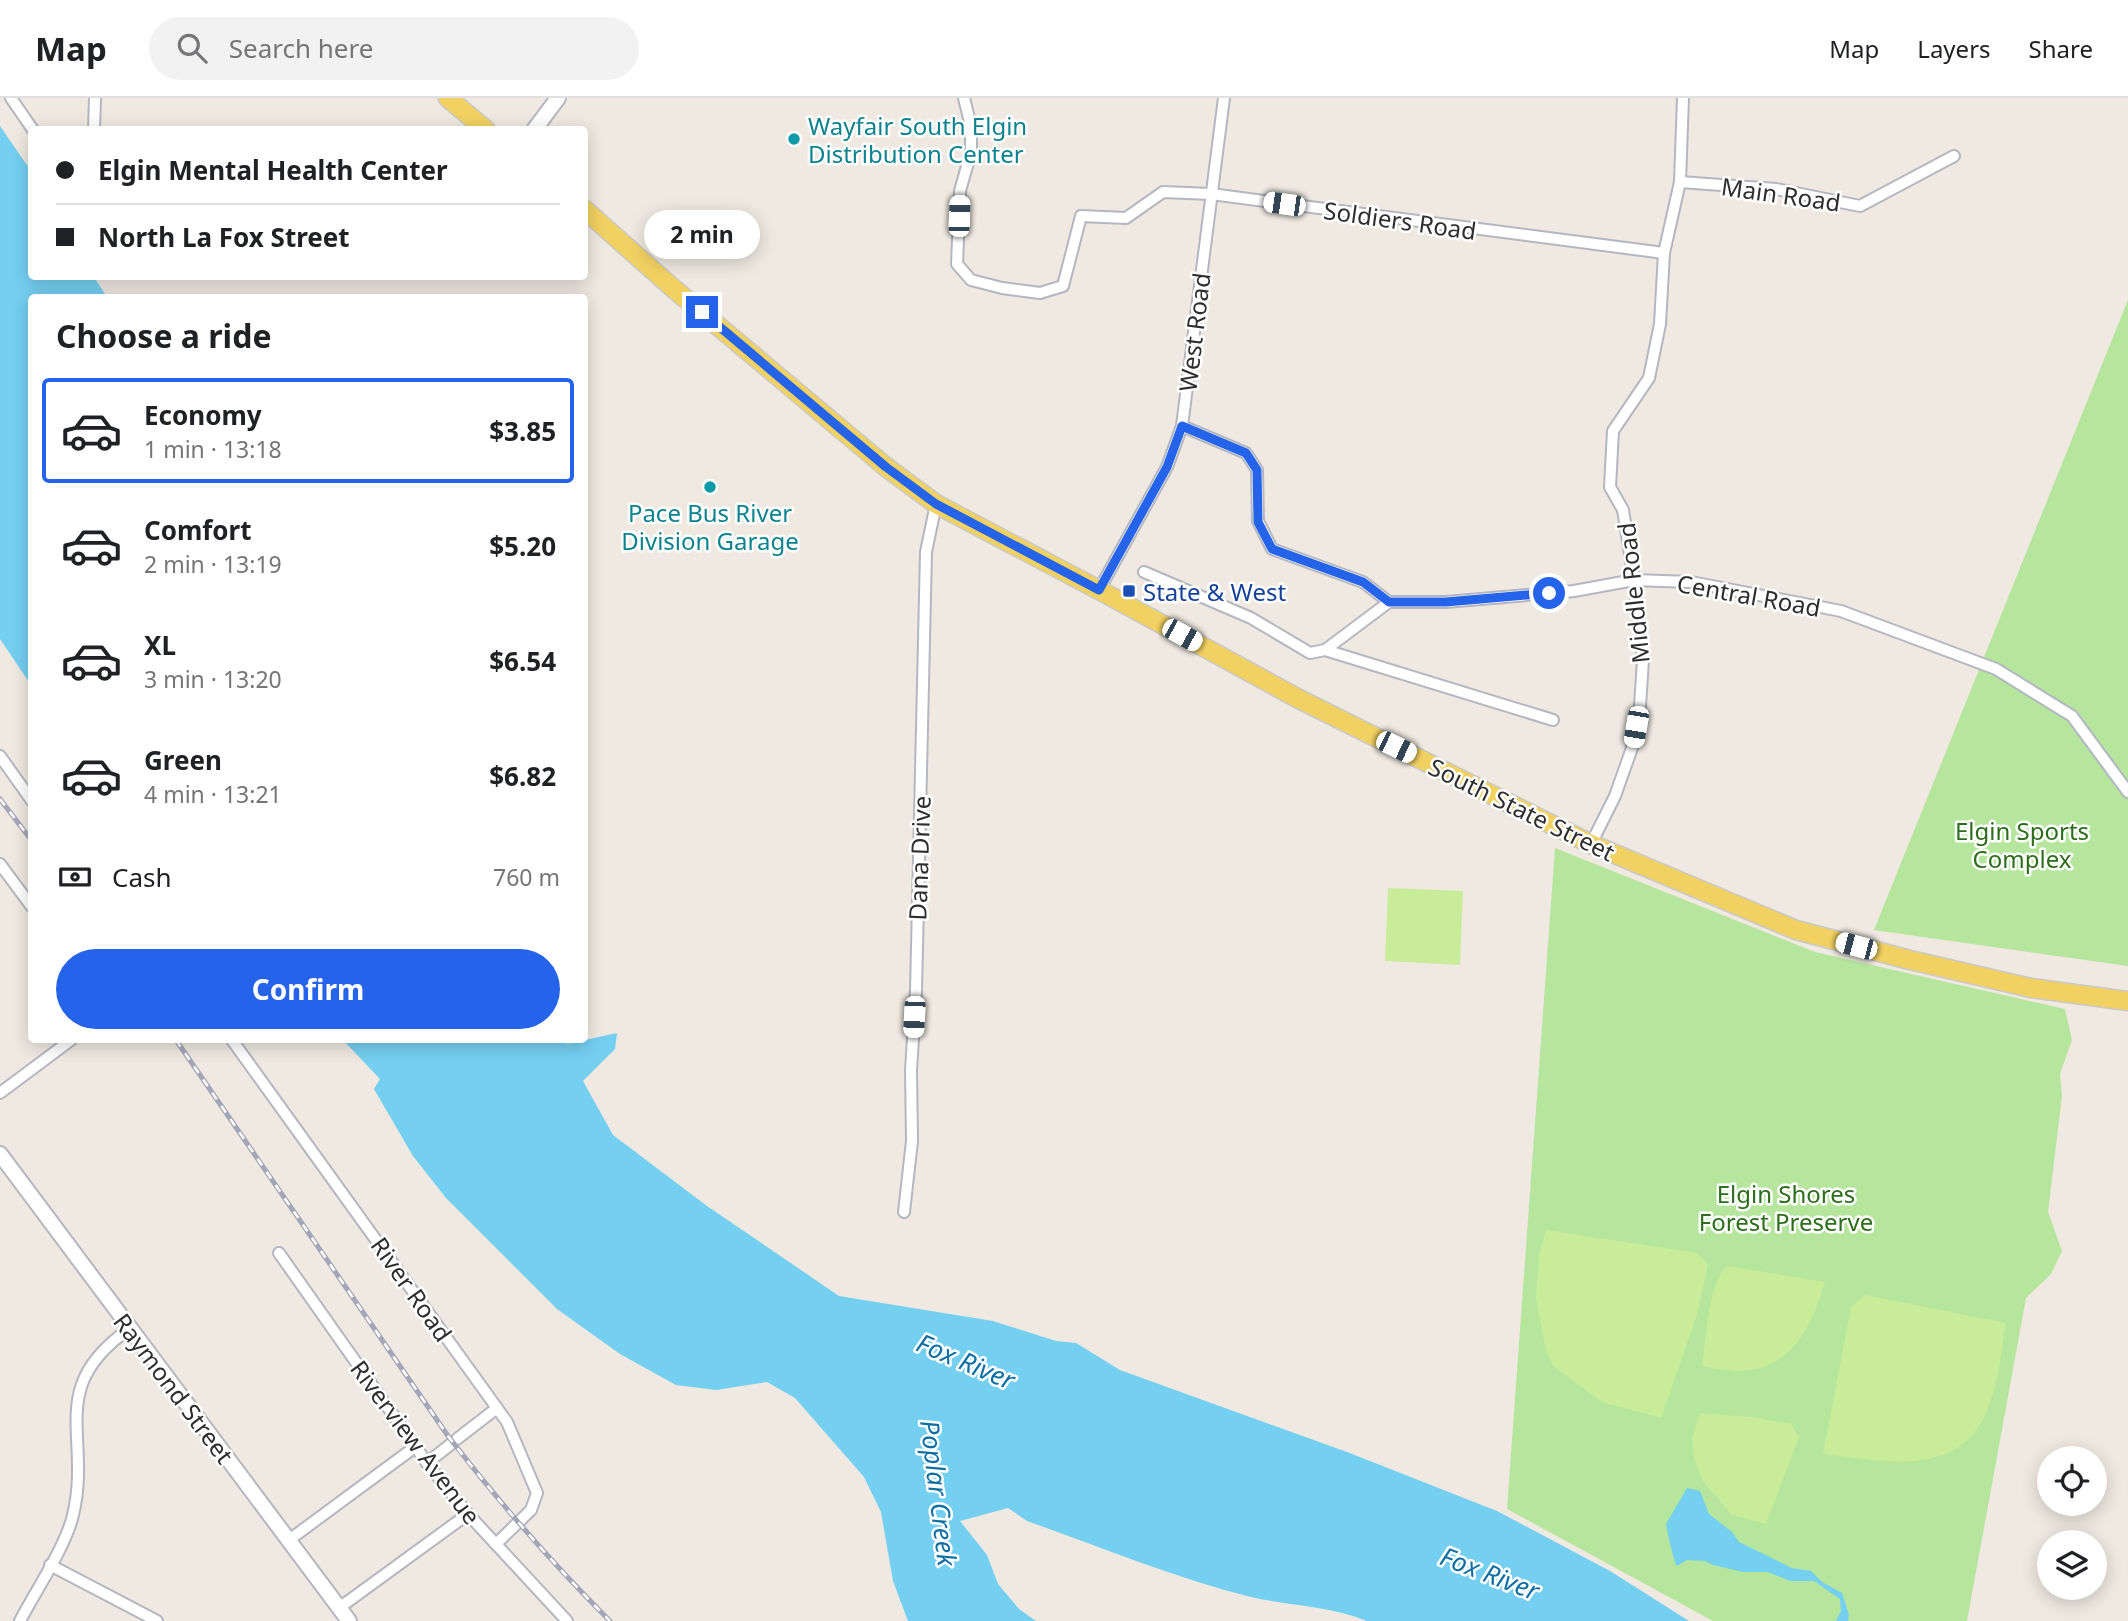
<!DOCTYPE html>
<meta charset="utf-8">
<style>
body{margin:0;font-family:"Noto Sans",sans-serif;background:#f2f2f2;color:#202124;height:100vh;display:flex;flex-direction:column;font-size:26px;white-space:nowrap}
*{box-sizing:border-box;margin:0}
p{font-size:23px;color:#757577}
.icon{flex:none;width:38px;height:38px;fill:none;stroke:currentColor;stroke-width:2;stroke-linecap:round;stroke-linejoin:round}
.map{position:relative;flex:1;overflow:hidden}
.side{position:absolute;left:28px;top:196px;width:560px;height:749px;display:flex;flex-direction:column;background:#fff;border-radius:7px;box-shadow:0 4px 18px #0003}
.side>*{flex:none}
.hud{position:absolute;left:28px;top:28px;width:560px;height:154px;border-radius:7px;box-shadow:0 4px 18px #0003;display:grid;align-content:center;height:154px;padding:0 28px;background:#fff}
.controls{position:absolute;left:2037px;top:1348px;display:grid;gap:14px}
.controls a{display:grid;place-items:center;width:70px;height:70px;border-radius:50%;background:#fff;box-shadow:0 4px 18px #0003;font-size:35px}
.end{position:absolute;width:32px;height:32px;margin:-16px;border:9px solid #2563eb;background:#fff;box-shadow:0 0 0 4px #fff}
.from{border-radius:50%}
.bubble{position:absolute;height:49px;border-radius:24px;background:#fff;box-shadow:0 4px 18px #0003;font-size:23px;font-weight:700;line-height:49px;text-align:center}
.car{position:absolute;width:21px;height:42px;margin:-21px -10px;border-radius:9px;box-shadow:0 0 5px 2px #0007;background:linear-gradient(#fff 24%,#345 0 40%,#fff 0 76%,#345 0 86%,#fff 0)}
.hud b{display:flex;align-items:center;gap:24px;height:66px;font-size:26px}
.hud b+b{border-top:2px solid #e0e0e0}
.hud i{width:18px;height:18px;background:#202124}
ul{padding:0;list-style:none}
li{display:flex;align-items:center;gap:21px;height:105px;margin:0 14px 10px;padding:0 14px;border:4px solid transparent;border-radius:7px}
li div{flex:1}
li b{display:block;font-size:26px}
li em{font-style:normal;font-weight:700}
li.current{border-color:#2563eb}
li>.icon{width:63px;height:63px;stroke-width:1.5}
h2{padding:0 28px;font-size:32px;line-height:84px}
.pay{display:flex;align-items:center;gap:18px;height:77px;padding:0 28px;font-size:26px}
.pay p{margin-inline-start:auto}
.action{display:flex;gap:14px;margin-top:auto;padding:14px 28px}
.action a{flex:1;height:80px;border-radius:42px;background:#2563eb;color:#fff;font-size:28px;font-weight:700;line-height:80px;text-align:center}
header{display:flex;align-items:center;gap:42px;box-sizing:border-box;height:98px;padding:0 35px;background:#fff;border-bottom:2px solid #e0e0e0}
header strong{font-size:33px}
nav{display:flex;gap:38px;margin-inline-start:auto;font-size:24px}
.search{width:490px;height:63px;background:#f2f2f2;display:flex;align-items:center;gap:18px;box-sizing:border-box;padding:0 24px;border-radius:38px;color:#757577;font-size:26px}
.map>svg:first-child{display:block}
.green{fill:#b6e59e}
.pitch{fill:#c9ec9a}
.water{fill:#75cff0}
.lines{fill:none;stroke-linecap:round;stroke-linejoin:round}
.minor-casing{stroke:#b4b7c1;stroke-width:14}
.tertiary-casing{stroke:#b4b7c1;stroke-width:18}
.primary-casing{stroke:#c9c9c9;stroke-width:21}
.minor{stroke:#fff;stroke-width:10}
.tertiary{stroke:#fff;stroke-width:14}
.primary{stroke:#f2d163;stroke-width:18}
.rail-casing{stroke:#a3a6b8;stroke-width:5}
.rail{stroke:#fff;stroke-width:2.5;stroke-dasharray:8;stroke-linecap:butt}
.route{stroke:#2563eb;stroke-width:9}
.culture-dot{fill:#0f9aa8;stroke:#fff;stroke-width:2.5}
.transit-dot{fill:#1a4fb4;stroke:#fff;stroke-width:2.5}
.labels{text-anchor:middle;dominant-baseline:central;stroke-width:5;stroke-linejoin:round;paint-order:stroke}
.culture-label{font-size:24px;fill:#0d838f;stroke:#fff;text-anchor:start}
.street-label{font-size:24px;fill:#2e2e2e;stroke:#fff}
.transit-label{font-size:24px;fill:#164399;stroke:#fff;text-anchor:start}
.park-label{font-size:24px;fill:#2c6e1b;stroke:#fff}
.water-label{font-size:26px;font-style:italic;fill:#0d6fa3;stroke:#fff}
</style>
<header>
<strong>Map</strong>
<div class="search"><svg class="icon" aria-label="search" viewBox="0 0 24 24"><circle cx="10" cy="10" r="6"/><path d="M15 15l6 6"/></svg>Search here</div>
<nav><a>Map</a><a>Layers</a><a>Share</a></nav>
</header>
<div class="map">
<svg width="2128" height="1523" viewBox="0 0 2128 1523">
<rect width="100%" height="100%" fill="#efe9e1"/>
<g class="green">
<polygon points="2128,202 2128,868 1874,832"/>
<polygon points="1555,750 1815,854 2065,911 2072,942 2060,976 2062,998 2048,1114 2062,1153 2051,1176 2026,1200 1967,1523 1713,1523 1507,1411"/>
</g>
<g class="pitch">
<polygon points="1388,790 1463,793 1460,867 1385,863"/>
<polygon points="1546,1132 1698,1155 1708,1167 1697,1217 1661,1320 1602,1304 1553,1268 1546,1253 1536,1200 1539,1157"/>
<path d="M1728,1168L1825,1184C1811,1229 1792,1274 1735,1273C1724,1272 1713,1270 1702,1268C1706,1245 1708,1181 1728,1168Z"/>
<path d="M1865,1197L2006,1225C2001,1254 1999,1283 1988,1310C1961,1382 1883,1363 1823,1356L1851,1209Z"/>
<polygon points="1700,1315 1752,1319 1791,1326 1799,1339 1766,1426 1732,1417 1702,1382 1694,1360 1692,1340"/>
</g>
<g class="water">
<polygon points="0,28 31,73 32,178 94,179 107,199 32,200 31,587 0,541"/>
<path d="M617,935L615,951L583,983L613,1037L707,1108L839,1198L993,1223L1056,1243L1076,1245L1120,1272L1347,1354L1497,1413L1610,1473L1689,1523H1367C1330,1508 1290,1508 1251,1499C1175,1480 1101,1449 1027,1423L1008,1410L960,1423L987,1457L998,1486L1019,1511L1036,1523H908L893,1483L881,1414L864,1379L795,1300L767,1284L716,1292L676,1287L620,1256L557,1211L446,1100L413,1058L374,991L380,981L343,942H567V946Z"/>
<path d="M1687,1390L1700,1393L1709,1416L1732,1434L1739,1444L1792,1470L1811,1473L1822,1484L1842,1495L1849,1517L1848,1523H1836L1841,1513L1840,1501L1814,1483H1790L1768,1474H1743L1713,1467L1705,1463L1687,1462L1677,1468C1674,1464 1667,1433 1666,1426Z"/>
</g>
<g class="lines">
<g class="minor-casing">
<g id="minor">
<polyline points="11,0 33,32"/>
<polyline points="964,0 971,28 971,54 960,93 957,166 971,182 1002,190 1040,195 1063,188 1081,118 1126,120 1163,94 1211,96 1664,155"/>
<polyline points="94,32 95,0"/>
<polyline points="1680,84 1776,91 1860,108 1954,58"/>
<polyline points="1182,328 1246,355 1257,372 1258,423 1272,451 1363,484 1389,504"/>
<polyline points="1144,474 1251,520 1310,555 1325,552 1553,622"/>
<polyline points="1099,492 1167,369 1182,328 1224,0"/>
<polyline points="1325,552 1389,504 1446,504 1574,493 1634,482 1691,484 1841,513 1996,571 2072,618 2128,694"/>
<polyline points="0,658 32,703"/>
<polyline points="1591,746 1615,698 1632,650 1640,608 1643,562 1634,482 1623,412 1610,389 1613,333 1649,280 1660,226 1664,155 1680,84 1683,0"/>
<polyline points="0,766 32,809"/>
<polyline points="232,942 507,1324 537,1395 531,1412 496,1446"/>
<polyline points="0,995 71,942"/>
<polyline points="904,1114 912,1043 911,972 916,893 926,454 936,406"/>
<polyline points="279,1155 427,1365 468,1416 567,1523"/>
<polyline points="457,1341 497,1310"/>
<polyline points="427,1365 451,1346"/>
<polyline points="289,1442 415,1349"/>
<polyline points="50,1467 157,1523"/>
<polyline points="339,1510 468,1416"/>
<path d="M20,1523C35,1494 66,1448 73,1417C92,1338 45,1290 129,1231"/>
</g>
</g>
<g class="tertiary-casing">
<g id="tertiary">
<polyline points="534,32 558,0"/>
<polyline points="0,1056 349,1523"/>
</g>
</g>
<g class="primary-casing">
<g id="primary">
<polyline points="448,0 486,32"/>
<polyline points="584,111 674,191 886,369 936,406 1099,492 1299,601 1591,746 1796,832 1910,862 2031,890 2128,903"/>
</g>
</g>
<use href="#minor" class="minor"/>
<use href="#tertiary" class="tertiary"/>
<use href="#primary" class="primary"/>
<g class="rail-casing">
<g id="rail">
<polyline points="0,701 32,743"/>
<path d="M176,942L448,1338C498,1403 552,1465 610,1523"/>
</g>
</g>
<use href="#rail" class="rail"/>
</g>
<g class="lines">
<polyline class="route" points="702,214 886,369 936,406 1099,492 1167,369 1182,328 1246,355 1257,372 1258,424 1272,451 1363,484 1389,504 1446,504 1549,495"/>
</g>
<g class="culture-dot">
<circle cx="794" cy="41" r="7"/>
<circle cx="710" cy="389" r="7"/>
</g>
<rect class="transit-dot" x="1122" y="486" width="14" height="14" rx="3.5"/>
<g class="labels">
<g class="culture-label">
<text x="808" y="27">Wayfair South Elgin<tspan x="808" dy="28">Distribution Center</tspan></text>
<text x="710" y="414" text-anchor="middle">Pace Bus River<tspan x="710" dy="28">Division Garage</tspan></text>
</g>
<g class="street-label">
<text transform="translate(1781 96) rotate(8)">Main Road</text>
<text transform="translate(1400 122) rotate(8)">Soldiers Road</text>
<text transform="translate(1194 234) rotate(-83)">West Road</text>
<text transform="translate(1633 495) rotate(-96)">Middle Road</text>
<text transform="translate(1749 497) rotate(10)">Central Road</text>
<text transform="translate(1522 711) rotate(26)">South State Street</text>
<text transform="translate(919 760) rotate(-88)">Dana Drive</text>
<text transform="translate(412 1191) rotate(55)">River Road</text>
<text transform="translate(174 1290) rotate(53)">Raymond Street</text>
<text transform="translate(416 1344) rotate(53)">Riverview Avenue</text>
</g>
<g class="transit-label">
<text x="1143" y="493">State &amp; West</text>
</g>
<g class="park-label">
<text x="2022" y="732">Elgin Sports<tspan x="2022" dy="28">Complex</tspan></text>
<text x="1786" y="1095">Elgin Shores<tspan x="1786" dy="28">Forest Preserve</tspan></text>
</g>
<g class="water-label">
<text transform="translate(966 1263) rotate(23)">Fox River</text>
<text transform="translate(939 1395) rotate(83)">Poplar Creek</text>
<text transform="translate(1490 1475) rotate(21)">Fox River</text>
</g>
</g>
</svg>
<div class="controls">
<a><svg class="icon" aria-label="locate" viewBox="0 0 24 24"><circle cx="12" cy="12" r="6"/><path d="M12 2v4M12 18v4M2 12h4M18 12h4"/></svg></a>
<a><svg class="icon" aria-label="layers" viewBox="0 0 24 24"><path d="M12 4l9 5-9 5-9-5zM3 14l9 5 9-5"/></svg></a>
</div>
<i class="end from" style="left:1549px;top:495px"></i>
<i class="end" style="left:702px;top:214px"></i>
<div class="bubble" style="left:644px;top:112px;width:116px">2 min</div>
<i class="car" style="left:1284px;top:106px;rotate:278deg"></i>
<i class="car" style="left:959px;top:118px;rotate:2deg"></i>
<i class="car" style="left:1182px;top:537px;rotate:119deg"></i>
<i class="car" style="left:1636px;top:629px;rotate:190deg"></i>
<i class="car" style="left:1396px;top:649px;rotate:116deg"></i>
<i class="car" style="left:1856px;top:848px;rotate:285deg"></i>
<i class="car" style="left:914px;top:919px;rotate:183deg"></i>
<div class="hud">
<b><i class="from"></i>Elgin Mental Health Center</b>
<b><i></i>North La Fox Street</b>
</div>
<section class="side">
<h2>Choose a ride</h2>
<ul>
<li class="current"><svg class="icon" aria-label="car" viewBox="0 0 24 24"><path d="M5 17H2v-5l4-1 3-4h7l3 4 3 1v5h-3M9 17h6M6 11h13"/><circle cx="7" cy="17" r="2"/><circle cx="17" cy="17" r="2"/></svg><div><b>Economy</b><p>1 min · 13:18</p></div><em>$3.85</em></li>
<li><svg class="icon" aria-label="car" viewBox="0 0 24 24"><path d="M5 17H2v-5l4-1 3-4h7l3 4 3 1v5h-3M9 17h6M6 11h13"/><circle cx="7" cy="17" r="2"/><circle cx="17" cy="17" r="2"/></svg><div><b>Comfort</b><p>2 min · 13:19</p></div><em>$5.20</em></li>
<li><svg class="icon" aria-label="car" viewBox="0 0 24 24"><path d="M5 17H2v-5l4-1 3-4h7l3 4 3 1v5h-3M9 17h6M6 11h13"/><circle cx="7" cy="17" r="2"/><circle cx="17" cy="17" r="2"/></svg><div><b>XL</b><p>3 min · 13:20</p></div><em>$6.54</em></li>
<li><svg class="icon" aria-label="car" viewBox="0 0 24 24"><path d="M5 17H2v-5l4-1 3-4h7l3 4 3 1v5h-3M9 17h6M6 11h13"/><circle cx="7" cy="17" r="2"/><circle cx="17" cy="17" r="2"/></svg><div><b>Green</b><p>4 min · 13:21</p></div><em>$6.82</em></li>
</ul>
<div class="pay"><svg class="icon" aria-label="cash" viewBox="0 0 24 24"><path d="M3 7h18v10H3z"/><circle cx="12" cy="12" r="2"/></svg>Cash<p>760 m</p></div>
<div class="action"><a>Confirm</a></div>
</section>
</div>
